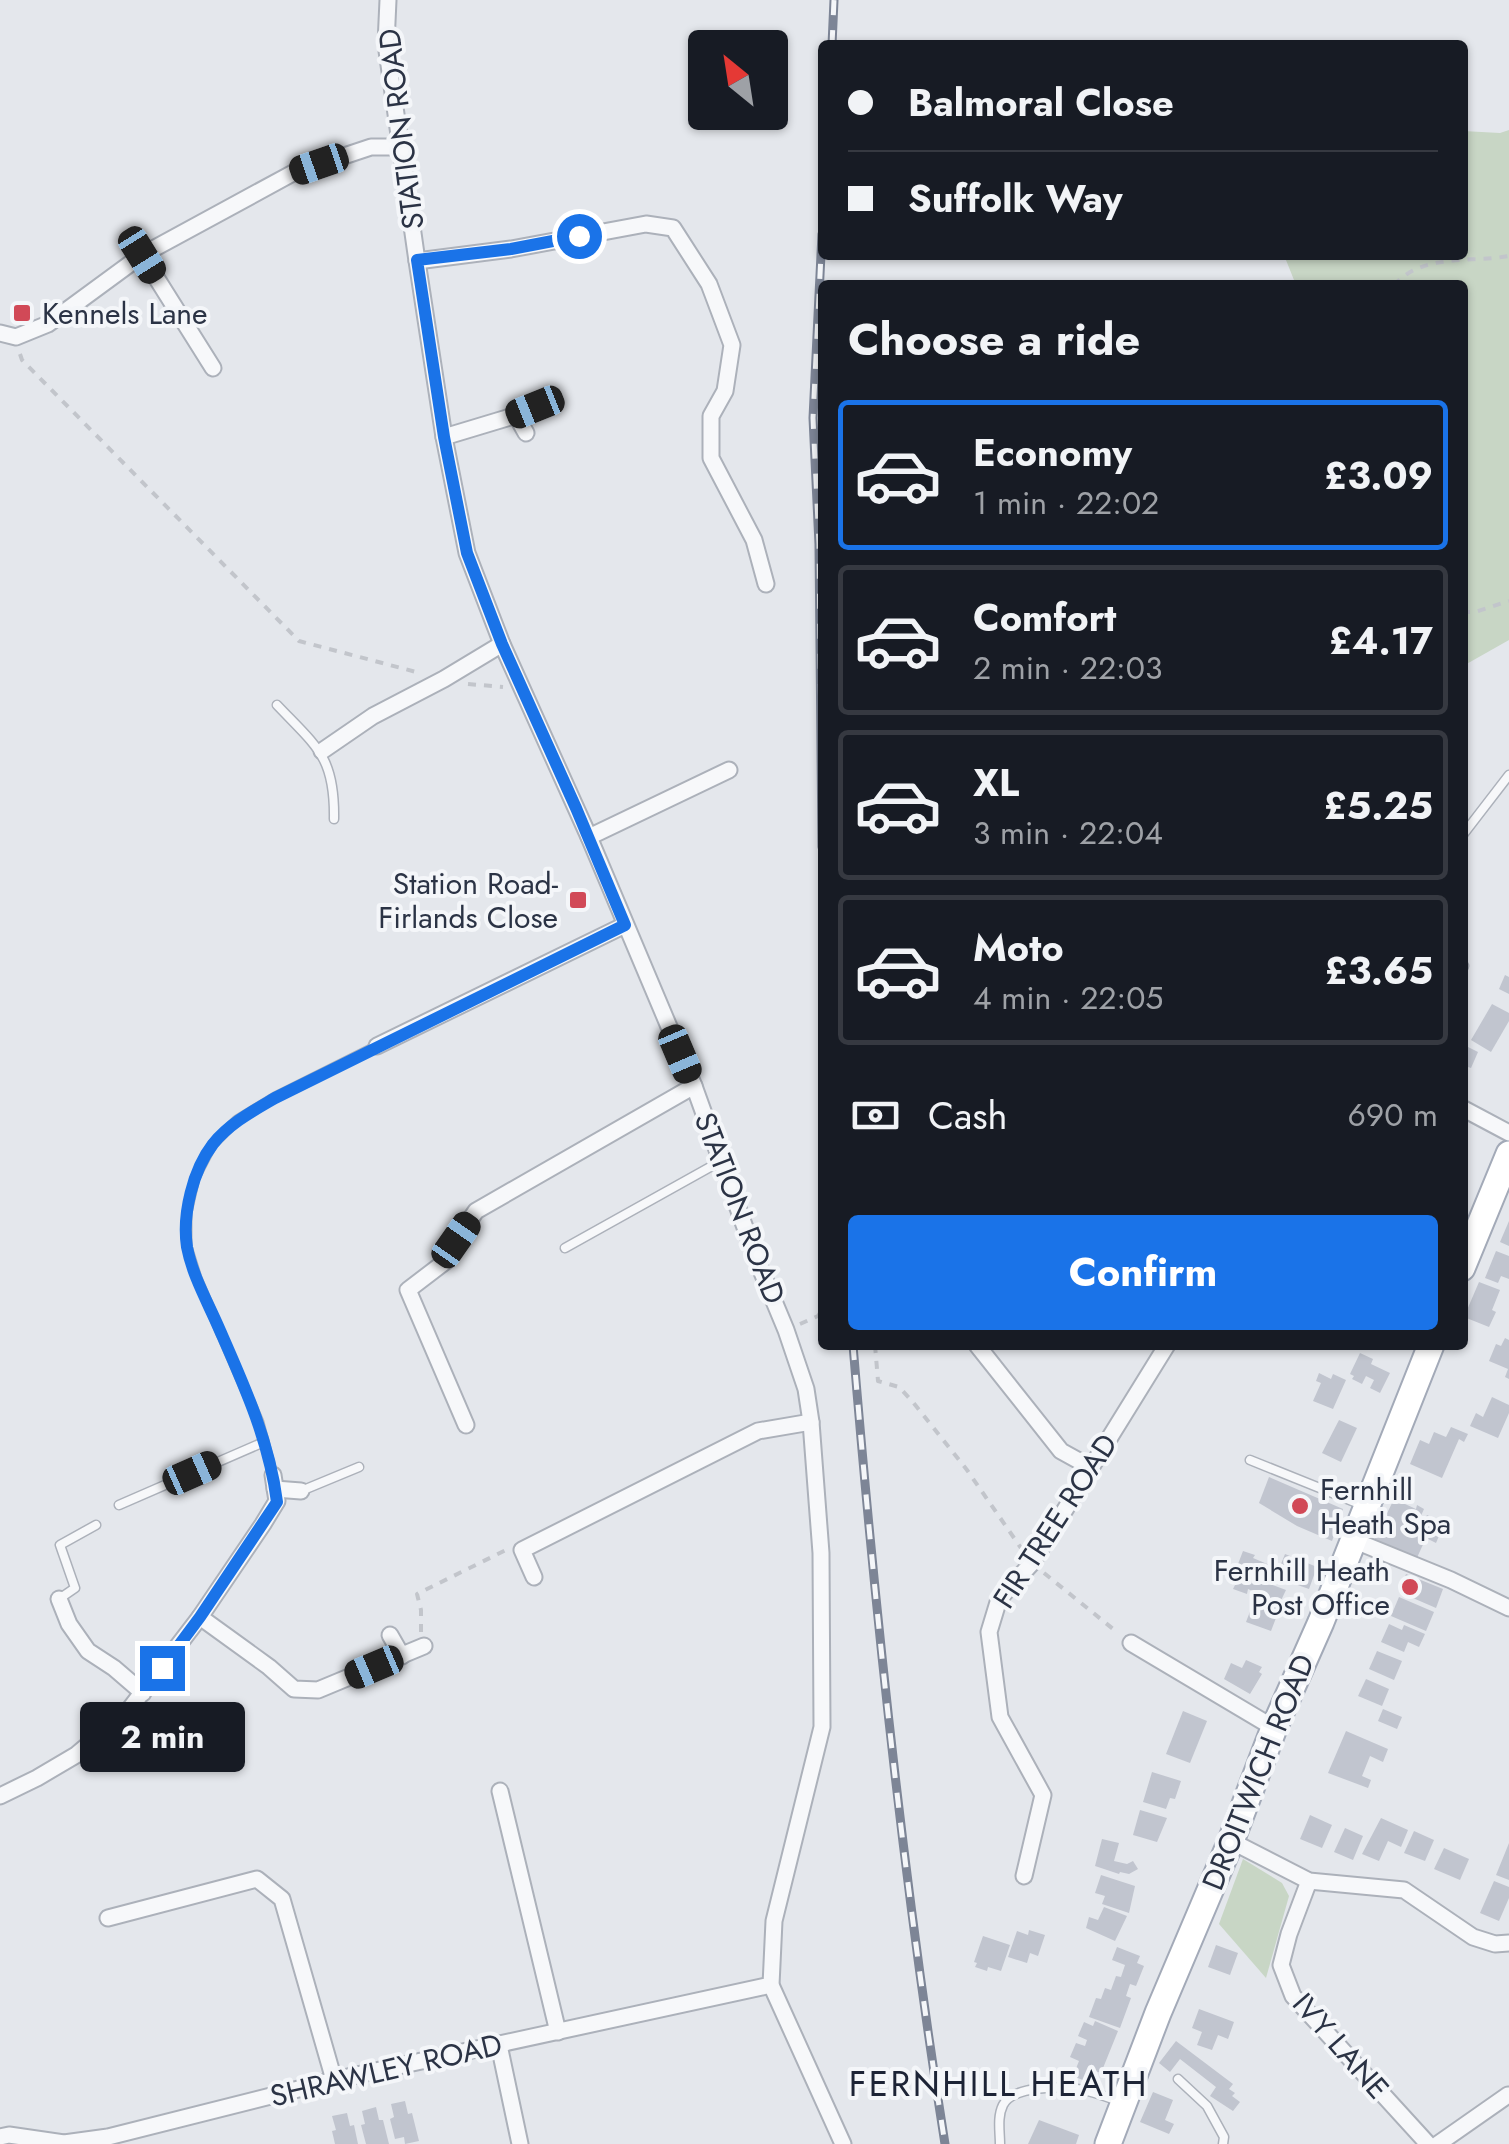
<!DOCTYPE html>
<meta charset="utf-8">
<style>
body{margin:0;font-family:Jost,sans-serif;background:#242831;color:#f1f3f6;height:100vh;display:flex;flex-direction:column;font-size:38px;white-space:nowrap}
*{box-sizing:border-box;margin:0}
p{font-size:32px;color:#9ea1a6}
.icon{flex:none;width:55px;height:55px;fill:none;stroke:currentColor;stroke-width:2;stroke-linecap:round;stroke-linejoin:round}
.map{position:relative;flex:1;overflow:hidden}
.panel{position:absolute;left:818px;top:280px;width:650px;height:1070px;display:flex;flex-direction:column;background:#171b24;border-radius:10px;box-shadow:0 2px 8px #0004}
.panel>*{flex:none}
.hud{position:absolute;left:818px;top:40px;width:650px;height:220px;border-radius:10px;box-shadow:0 2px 8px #0004;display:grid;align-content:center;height:220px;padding:0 30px;background:#171b24}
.needle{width:65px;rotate:330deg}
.tools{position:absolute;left:688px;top:30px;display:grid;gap:20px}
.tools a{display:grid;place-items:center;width:100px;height:100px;border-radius:10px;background:#171b24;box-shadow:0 2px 8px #0004;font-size:50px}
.end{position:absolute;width:45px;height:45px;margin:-22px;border:12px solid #1a73e8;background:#fff;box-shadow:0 0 0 5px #fff}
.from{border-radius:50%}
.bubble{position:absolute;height:70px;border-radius:10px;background:#171b24;box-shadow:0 2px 8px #0004;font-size:32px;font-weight:700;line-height:70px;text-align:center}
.car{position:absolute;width:30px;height:60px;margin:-30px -15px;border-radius:12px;box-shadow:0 0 8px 2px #0007;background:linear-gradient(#222 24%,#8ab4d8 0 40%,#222 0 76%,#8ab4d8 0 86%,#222 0)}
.hud b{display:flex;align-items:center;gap:35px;height:95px;font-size:38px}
.hud b+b{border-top:2px solid #363941}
.hud i{width:25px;height:25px;background:#f1f3f6}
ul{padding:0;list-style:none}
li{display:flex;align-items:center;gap:30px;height:150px;margin:0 20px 15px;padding:0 10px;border:5px solid #363941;border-radius:10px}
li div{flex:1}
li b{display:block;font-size:38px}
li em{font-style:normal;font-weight:700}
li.selected{border-color:#1a73e8}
li>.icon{width:90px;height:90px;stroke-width:1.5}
h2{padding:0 30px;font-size:45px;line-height:120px}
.pay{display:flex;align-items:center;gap:25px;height:110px;padding:0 30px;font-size:38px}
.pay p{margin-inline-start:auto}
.action{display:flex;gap:20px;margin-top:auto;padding:20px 30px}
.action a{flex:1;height:115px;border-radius:10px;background:#1a73e8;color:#fff;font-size:40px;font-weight:700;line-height:115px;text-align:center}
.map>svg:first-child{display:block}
.green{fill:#c8d6c5}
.building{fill:#c1c5cf}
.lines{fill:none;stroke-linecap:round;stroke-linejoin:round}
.lane-casing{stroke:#acb1ba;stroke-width:11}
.street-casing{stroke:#acb1ba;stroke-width:19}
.primary-casing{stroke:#a3aab8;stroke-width:29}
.path{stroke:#c2c5cb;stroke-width:4;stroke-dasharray:8 8;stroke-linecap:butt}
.lane{stroke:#f7f8fa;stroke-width:8}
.street{stroke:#f7f8fa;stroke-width:15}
.primary{stroke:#fff;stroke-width:25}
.rail-casing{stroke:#7d8596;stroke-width:9}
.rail{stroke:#f4f6f9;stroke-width:5;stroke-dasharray:15;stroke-linecap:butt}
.route{stroke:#1a73e8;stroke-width:12}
.poi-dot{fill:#d14957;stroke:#f4f6f9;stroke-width:4}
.labels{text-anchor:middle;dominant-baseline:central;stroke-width:8;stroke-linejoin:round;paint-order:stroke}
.street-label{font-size:30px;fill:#2b3345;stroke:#f4f6f9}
.poi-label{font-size:30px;fill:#2b3345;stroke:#f4f6f9;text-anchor:start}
.quarter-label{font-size:35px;letter-spacing:2.5px;fill:#1d2436;stroke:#f4f6f9}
</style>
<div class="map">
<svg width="1509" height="2144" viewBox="0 0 1509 2144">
<rect width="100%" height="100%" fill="#e4e7ec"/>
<g class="green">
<polygon points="1509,130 1509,640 1463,666 1462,285 1296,285 1284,255 1462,255 1463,131 1500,133"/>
<polygon points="1243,1859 1282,1883 1289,1896 1266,1978 1219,1924"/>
</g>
<g class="building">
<polygon points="1505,975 1509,977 1509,994 1499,989"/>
<polygon points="1492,1004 1509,1013 1509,1021 1491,1052 1471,1040"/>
<polygon points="1466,1046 1478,1052 1471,1068 1462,1065 1462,1053"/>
<polygon points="1509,1221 1509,1246 1500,1242"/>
<polygon points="1496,1251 1509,1256 1509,1279 1501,1276 1498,1283 1485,1278"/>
<polygon points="1479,1282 1500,1290 1492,1310 1496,1312 1489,1327 1464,1317"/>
<polygon points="1505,1338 1509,1340 1509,1379 1505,1377 1508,1369 1489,1361 1496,1344 1501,1346"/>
<polygon points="1360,1353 1373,1359 1371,1364 1390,1373 1380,1393 1370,1388 1374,1380 1366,1376 1362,1384 1352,1379 1354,1376 1350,1374"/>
<polygon points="1319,1373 1331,1379 1333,1374 1346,1380 1333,1409 1313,1401 1321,1383 1316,1381"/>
<polygon points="1492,1397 1509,1405 1509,1413 1498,1438 1470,1426 1476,1413 1483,1417"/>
<polygon points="1339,1420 1357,1428 1341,1462 1322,1453"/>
<polygon points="1451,1427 1468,1434 1464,1442 1459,1439 1442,1478 1410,1464 1420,1440 1429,1444 1434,1432 1446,1437"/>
<polygon points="1269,1477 1343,1509 1332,1541 1297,1526 1259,1503"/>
<polygon points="1394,1499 1416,1509 1417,1505 1424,1509 1420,1518 1424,1520 1427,1515 1435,1519 1433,1524 1442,1529 1436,1543 1426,1538 1415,1562 1373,1542"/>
<polygon points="1243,1551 1255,1555 1253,1558 1279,1569 1285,1554 1317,1567 1309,1589 1238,1564"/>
<polygon points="1239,1568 1248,1571 1246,1575 1286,1590 1273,1617 1276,1618 1271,1631 1246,1622 1257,1593 1248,1589 1247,1594 1233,1589 1235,1585 1229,1582 1234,1570 1238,1571"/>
<polygon points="1406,1574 1443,1589 1436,1608 1399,1592"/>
<polygon points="1399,1597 1434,1612 1426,1631 1391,1616"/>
<polygon points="1389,1624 1402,1630 1404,1625 1425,1634 1419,1647 1408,1642 1404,1652 1381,1642"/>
<polygon points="1377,1651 1402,1661 1394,1680 1369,1669"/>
<polygon points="1246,1660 1262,1667 1259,1672 1262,1674 1250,1694 1224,1679 1231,1663 1242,1668"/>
<polygon points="1366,1679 1389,1689 1382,1706 1358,1696"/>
<polygon points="1383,1709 1402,1717 1397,1729 1378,1721"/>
<polygon points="1183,1711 1207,1721 1190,1763 1166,1754"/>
<polygon points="1346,1731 1388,1749 1383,1762 1370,1756 1362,1776 1371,1780 1368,1788 1328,1773"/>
<polygon points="1152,1772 1181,1781 1175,1799 1170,1798 1166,1809 1143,1802"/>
<polygon points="1140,1810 1167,1818 1157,1842 1133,1835"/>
<polygon points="1310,1815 1332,1825 1322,1848 1300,1839"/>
<polygon points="1381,1818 1408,1830 1401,1847 1388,1841 1379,1861 1362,1854"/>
<polygon points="1345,1828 1363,1836 1353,1860 1334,1852"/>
<polygon points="1414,1831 1434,1840 1425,1861 1404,1853"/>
<polygon points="1102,1839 1119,1843 1114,1861 1127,1864 1133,1861 1138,1869 1129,1874 1120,1872 1119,1874 1095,1866"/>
<polygon points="1509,1843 1509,1880 1496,1875"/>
<polygon points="1444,1848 1469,1859 1460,1880 1434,1869"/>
<polygon points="1101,1875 1135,1886 1129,1913 1102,1904 1105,1896 1095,1893"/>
<polygon points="1494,1881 1509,1887 1509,1898 1499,1921 1480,1913"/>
<polygon points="1104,1907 1127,1916 1115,1941 1086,1928 1089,1917 1098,1920"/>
<polygon points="1029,1930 1045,1935 1038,1956 1030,1953 1027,1963 1008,1957 1017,1931 1028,1935"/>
<polygon points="983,1936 1010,1945 1001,1971 988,1967 987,1971 975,1967 977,1963 974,1962"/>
<polygon points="1216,1945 1238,1953 1230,1975 1208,1967"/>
<polygon points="1117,1947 1140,1956 1137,1963 1144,1966 1136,1986 1130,1984 1126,1996 1131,1998 1120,2028 1089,2017 1096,1998 1101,1999 1105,1988 1111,1990 1116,1976 1121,1977 1125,1965 1112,1960"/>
<polygon points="1199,2009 1234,2022 1228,2039 1218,2035 1212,2050 1197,2045 1202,2032 1192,2028"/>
<polygon points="1095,2021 1118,2031 1101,2073 1095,2071 1090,2083 1073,2076 1079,2061 1070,2057 1076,2043 1085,2046 1087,2040 1078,2036 1084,2022 1093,2026"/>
<polygon points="1176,2041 1233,2084 1229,2089 1235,2093 1232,2096 1240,2102 1233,2111 1210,2096 1216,2087 1180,2059 1170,2072 1159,2063"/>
<polygon points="1153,2092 1173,2100 1165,2120 1174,2124 1169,2134 1140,2122"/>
<polygon points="405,2101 408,2114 412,2113 419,2141 405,2144 404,2137 395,2139 390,2119 394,2117 391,2104"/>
<polygon points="376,2107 379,2120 383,2120 389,2144 366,2144 361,2125 365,2124 362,2111"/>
<polygon points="347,2113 350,2126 354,2125 358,2144 335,2144 332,2131 336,2130 332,2116"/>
<polygon points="1039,2120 1079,2135 1076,2144 1028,2144"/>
</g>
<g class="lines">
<g class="lane-casing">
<g id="lane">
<path d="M277,705C317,747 335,757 334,819"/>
<polyline points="1462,836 1509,775"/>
<polyline points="1462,970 1464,966"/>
<polyline points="565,1248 721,1161"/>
<polyline points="1250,1460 1362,1505"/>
<polyline points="273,1475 259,1422 197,1278 187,1246 187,1213 195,1178 212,1145 237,1120 275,1097 377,1046"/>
<polyline points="301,1491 359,1467"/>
<polyline points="119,1505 264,1442"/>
<polyline points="59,1599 75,1588 60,1545 96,1525"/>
<polyline points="1178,2079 1207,2106 1224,2137 1223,2144"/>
<path d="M1000,2144C1000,2132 997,2117 1003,2105C1013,2085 1064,2086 1084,2090C1097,2093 1109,2098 1122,2102"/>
</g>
</g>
<g class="street-casing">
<g id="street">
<polyline points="388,0 386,44 417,261 444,437 467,553 502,644 589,837 694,1086 756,1258 786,1330 806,1389 811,1422 821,1553 822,1727 774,1921 771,1985 843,2144"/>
<polyline points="142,255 213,368"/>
<polyline points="417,261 511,249 646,224 673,228 709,284 732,345 725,391 711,416 711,458 754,540 766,584"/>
<polyline points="0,333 16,337 48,324 142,255 293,173 371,147 402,147"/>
<polyline points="516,415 526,433"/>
<polyline points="444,437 507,418 553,400"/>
<polyline points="322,751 373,716 444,679 502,644"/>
<polyline points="589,837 729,770"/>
<polyline points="377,1046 625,925"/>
<polyline points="1462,1108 1509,1133"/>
<polyline points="977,1345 1061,1451 1090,1467"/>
<polyline points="466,1425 408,1290 446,1261 456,1240 476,1211 694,1086"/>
<polyline points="275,1489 301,1491"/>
<polyline points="1353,1540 1451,1580 1509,1608"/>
<polyline points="534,1577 522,1550 758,1431 811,1422"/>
<polyline points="59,1599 69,1624 88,1651 114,1668 143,1693"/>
<polyline points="200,1617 269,1667 294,1689 318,1690 424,1646"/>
<polyline points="390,1635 402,1656"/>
<polyline points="1131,1643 1274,1728"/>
<polyline points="500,1791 558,2032"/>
<polyline points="0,1796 37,1778 76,1755 128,1711 200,1617 263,1524 277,1501 273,1475"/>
<polyline points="1231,1841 1309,1881 1404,1890 1473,1937 1495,1944 1509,1943"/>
<polyline points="1024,1876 1043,1795 1000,1717 989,1632 999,1599 1032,1563 1167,1345"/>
<polyline points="1309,1881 1289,1934 1281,1965 1293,1996 1428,2144"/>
<polyline points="108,1918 257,1879 282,1899 334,2080"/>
<polyline points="499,2045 520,2144"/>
<polyline points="0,2137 9,2135 64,2143 108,2137 334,2080 771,1985"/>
<polyline points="1438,2144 1508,2095"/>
</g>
</g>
<g class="primary-casing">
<g id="primary">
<polyline points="1462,1268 1509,1154"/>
<polyline points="1108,2144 1158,2013 1231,1841 1274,1728 1321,1622 1431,1345"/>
</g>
</g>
<g class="path">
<path d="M1394,285C1423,253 1470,263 1509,256"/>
<polyline points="20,354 22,360 299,641 420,673"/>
<polyline points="1462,612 1475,612 1509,601"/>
<polyline points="468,684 503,687"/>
<polyline points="800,1324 818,1316 822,1310"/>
<polyline points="875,1345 878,1381 899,1387 912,1401 967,1470 1021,1548"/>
<polyline points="1044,1573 1118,1633"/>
<polyline points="421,1632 421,1610 417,1594 508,1549"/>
</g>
<use href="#lane" class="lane"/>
<use href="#street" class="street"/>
<use href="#primary" class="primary"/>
<g class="rail-casing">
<g id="rail">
<polyline points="832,45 834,0"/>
<polyline points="822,234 813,418 819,544 822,847"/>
<path d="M853,1345C875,1612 903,1879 945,2144"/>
</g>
</g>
<use href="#rail" class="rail"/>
</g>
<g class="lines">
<path class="route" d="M162,1668L200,1617L277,1502C269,1439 243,1383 218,1326C207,1301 192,1274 187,1247C182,1214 193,1170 213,1144C230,1123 253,1111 275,1098L625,925L576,808L502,644L467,553L444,437L417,260L511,249L579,236"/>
</g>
<g class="poi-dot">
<rect x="12" y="303" width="20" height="20" rx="5"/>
<rect x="568" y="890" width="20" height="20" rx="5"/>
<circle cx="1300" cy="1506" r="10"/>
<circle cx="1410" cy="1587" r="10"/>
</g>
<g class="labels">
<g class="street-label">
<text transform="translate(401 129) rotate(-97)">STATION ROAD</text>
<text transform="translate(740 1208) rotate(69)">STATION ROAD</text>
<text transform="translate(1055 1521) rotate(-57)">FIR TREE ROAD</text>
<text transform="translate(1258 1772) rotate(-68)">DROITWICH ROAD</text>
<text transform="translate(1341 2046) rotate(49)">IVY LANE</text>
<text transform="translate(386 2070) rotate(-13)">SHRAWLEY ROAD</text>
</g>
<g class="poi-label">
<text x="42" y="313">Kennels Lane</text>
<text x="558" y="883" text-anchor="end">Station Road-<tspan x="558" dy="34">Firlands Close</tspan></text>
<text x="1320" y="1489">Fernhill<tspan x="1320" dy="34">Heath Spa</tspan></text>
<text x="1390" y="1570" text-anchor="end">Fernhill Heath<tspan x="1390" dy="34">Post Office</tspan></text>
</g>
<g class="quarter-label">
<text x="999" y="2084">FERNHILL HEATH</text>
</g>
</g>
</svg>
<div class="tools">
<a><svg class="needle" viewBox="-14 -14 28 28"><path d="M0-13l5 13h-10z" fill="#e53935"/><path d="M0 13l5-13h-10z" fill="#9ea1a6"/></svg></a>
</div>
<i class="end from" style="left:579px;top:236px"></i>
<i class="end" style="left:162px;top:1668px"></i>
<div class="bubble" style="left:80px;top:1702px;width:165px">2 min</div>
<i class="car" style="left:319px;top:164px;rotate:251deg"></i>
<i class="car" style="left:142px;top:255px;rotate:148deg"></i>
<i class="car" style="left:535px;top:407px;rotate:248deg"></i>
<i class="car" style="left:680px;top:1054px;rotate:157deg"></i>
<i class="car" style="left:456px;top:1240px;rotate:35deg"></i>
<i class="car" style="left:192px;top:1473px;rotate:66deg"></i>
<i class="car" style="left:374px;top:1667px;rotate:247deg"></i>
<div class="hud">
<b><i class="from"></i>Balmoral Close</b>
<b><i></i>Suffolk Way</b>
</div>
<section class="panel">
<h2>Choose a ride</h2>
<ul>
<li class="selected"><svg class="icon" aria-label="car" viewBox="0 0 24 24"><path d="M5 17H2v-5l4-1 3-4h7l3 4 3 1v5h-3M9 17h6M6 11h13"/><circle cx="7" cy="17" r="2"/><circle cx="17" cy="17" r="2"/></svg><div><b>Economy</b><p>1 min · 22:02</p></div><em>£3.09</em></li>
<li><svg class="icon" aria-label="car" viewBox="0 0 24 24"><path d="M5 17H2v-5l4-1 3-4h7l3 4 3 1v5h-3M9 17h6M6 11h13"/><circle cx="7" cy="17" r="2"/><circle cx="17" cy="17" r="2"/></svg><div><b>Comfort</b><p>2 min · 22:03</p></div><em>£4.17</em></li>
<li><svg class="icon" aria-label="car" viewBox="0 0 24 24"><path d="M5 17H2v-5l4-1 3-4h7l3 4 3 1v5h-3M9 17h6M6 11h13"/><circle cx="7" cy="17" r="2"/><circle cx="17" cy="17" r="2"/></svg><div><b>XL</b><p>3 min · 22:04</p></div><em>£5.25</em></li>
<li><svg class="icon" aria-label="car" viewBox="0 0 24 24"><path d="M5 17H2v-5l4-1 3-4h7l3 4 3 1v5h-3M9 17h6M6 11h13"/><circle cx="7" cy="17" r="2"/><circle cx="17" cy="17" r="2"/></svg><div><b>Moto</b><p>4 min · 22:05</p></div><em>£3.65</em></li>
</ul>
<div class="pay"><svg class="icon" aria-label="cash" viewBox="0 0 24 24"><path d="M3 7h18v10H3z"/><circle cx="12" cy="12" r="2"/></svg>Cash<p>690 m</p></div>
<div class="action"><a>Confirm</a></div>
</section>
</div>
